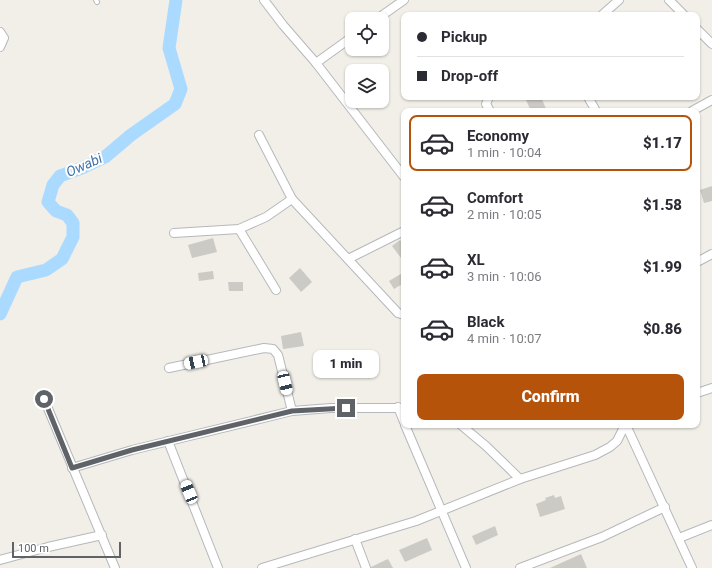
<!DOCTYPE html>
<meta charset="utf-8">
<style>
body{margin:0;font-family:Roboto,sans-serif;background:#f2f2f3;color:#2b2b33;height:100vh;display:flex;flex-direction:column;font-size:15px;white-space:nowrap}
*{box-sizing:border-box;margin:0}
p{font-size:13px;color:#7c7c81}
.icon{flex:none;width:22px;height:22px;fill:none;stroke:currentColor;stroke-width:2;stroke-linecap:round;stroke-linejoin:round}
.map{position:relative;flex:1;overflow:hidden}
.sheet{position:absolute;left:401px;top:108px;width:299px;height:320px;display:flex;flex-direction:column;background:#fff;border-radius:8px;box-shadow:0 1px 3px #0004}
.sheet>*{flex:none}
.hud{position:absolute;left:401px;top:12px;width:299px;height:88px;border-radius:8px;box-shadow:0 1px 3px #0004;display:grid;align-content:center;height:88px;padding:0 16px;background:#fff}
.fabs{position:absolute;left:345px;top:12px;display:grid;gap:8px}
.fabs a{display:grid;place-items:center;width:44px;height:44px;border-radius:8px;background:#fff;box-shadow:0 1px 3px #0004;font-size:20px}
.scale{position:absolute;left:12px;bottom:10px;width:109px;box-sizing:border-box;padding-left:4px;border:2px solid #5f6368;border-top:0;font-size:11px;line-height:14px;white-space:nowrap;color:#5f6368;-webkit-text-stroke:3px #fff;paint-order:stroke}
.end{position:absolute;width:18px;height:18px;margin:-9px;border:5px solid #5f6368;background:#fff;box-shadow:0 0 0 2px #fff}
.from{border-radius:50%}
.bubble{position:absolute;height:28px;border-radius:8px;background:#fff;box-shadow:0 1px 3px #0004;font-size:13px;font-weight:800;line-height:28px;text-align:center}
.car{position:absolute;width:12px;height:24px;margin:-12px -6px;border-radius:5px;box-shadow:0 0 3px 1px #0007;background:linear-gradient(#fff 24%,#345 0 40%,#fff 0 76%,#345 0 86%,#fff 0)}
.hud b{display:flex;align-items:center;gap:14px;height:38px;font-size:15px}
.hud b+b{border-top:1px solid #e1e1e2}
.hud i{width:10px;height:10px;background:#2b2b33}
ul{padding:7px 0 0;list-style:none}
li{display:flex;align-items:center;gap:12px;height:56px;margin:0 8px 6px;padding:0 8px;border:2px solid transparent;border-radius:8px}
li div{flex:1}
li b{display:block;font-size:15px}
li em{font-style:normal;font-weight:800}
li.on{border-color:#b45309}
li>.icon{width:36px;height:36px;stroke-width:1.5}
.button{display:flex;gap:8px;margin-top:auto;padding:8px 16px}
.button a{flex:1;height:46px;border-radius:8px;background:#b45309;color:#fff;font-size:16px;font-weight:800;line-height:46px;text-align:center}
.map>svg:first-child{display:block}
.lines{fill:none;stroke-linecap:round;stroke-linejoin:round}
.river{stroke:#aadaff;stroke-width:13}
.building{fill:#cccac5}
.service-casing{stroke:#b5b8bc;stroke-width:6}
.minor-casing{stroke:#b5b8bc;stroke-width:10}
.service{stroke:#fff;stroke-width:4}
.minor{stroke:#fff;stroke-width:8}
.route{stroke:#5f6368;stroke-width:5}
.labels{text-anchor:middle;dominant-baseline:central;stroke-width:4;stroke-linejoin:round;paint-order:stroke}
.water-label{font-size:14px;font-style:italic;fill:#4174aa;stroke:#fff}
</style>
<div class="map">
<svg width="712" height="568" viewBox="0 0 712 568">
<rect width="100%" height="100%" fill="#f1efe8"/>
<g class="lines">
<polyline class="river" points="0,314 17,277 46,270 62,259 73,237 73,223 67,215 56,211 48,202 53,185 60,176 82,168 105,157 131,135 175,104 181,89 169,48 176,0"/>
</g>
<g class="building">
<polygon points="532,97 541,97 547,111 531,111 526,100"/>
<polygon points="712,186 712,201 704,203 700,190"/>
<polygon points="213,238 217,252 192,258 188,245"/>
<polygon points="400,240 404,245 404,262 392,246"/>
<polygon points="300,268 312,282 301,292 289,278"/>
<polygon points="213,271 214,279 199,281 198,273"/>
<polygon points="404,272 404,283 394,289 389,281"/>
<polygon points="228,282 243,282 243,291 229,291"/>
<polygon points="301,332 304,346 283,349 281,336"/>
<polygon points="554,495 555,498 561,496 565,509 540,517 536,504 546,500 545,498"/>
<polygon points="495,526 498,535 476,545 472,536"/>
<polygon points="427,538 432,550 405,562 399,550"/>
<polygon points="581,554 587,568 550,568"/>
<polygon points="388,559 393,568 371,568 371,567"/>
</g>
<g class="lines">
<g class="service-casing">
<polyline id="service" points="96,0 97,2"/>
</g>
<g class="minor-casing">
<g id="minor">
<polyline points="264,0 283,25 316,63 404,177"/>
<polyline points="669,0 684,15"/>
<polyline points="602,15 619,0"/>
<polyline points="377,19 404,0"/>
<polyline points="697,29 712,44"/>
<polyline points="0,32 4,38 0,47"/>
<polyline points="316,63 352,37"/>
<polyline points="489,97 486,104 490,111"/>
<polyline points="588,97 596,111"/>
<polyline points="692,111 712,100"/>
<polyline points="259,135 292,199 398,313 404,315"/>
<polyline points="239,229 276,290"/>
<polyline points="174,233 239,229 266,217 292,199"/>
<polyline points="348,259 404,231"/>
<polyline points="697,262 712,254"/>
<polyline points="169,368 264,348 273,349 278,355 292,411"/>
<polyline points="697,393 712,388"/>
<polyline points="44,399 115,568"/>
<polyline points="398,407 404,422"/>
<polyline points="405,425 466,568"/>
<polyline points="461,425 486,446 520,479"/>
<polyline points="626,425 692,568"/>
<polyline points="168,441 218,568"/>
<polyline points="72,468 132,450 292,411 331,408 404,408"/>
<polyline points="679,538 712,525"/>
<polyline points="355,539 366,568"/>
<polyline points="0,560 48,547 102,535"/>
<polyline points="262,568 416,521 520,479 595,455 610,447 617,441 625,425"/>
<polyline points="520,568 602,537 665,507"/>
</g>
</g>
<use href="#service" class="service"/>
<use href="#minor" class="minor"/>
</g>
<g class="lines">
<polyline class="route" points="44,399 72,468 132,450 292,411 346,408"/>
</g>
<g class="labels">
<g class="water-label">
<text transform="translate(84 165) rotate(-24)">Owabi</text>
</g>
</g>
</svg>
<div class="fabs">
<a><svg class="icon" aria-label="locate" viewBox="0 0 24 24"><circle cx="12" cy="12" r="6"/><path d="M12 2v4M12 18v4M2 12h4M18 12h4"/></svg></a>
<a><svg class="icon" aria-label="layers" viewBox="0 0 24 24"><path d="M12 4l9 5-9 5-9-5zM3 14l9 5 9-5"/></svg></a>
</div>
<div class="scale">100 m</div>
<i class="end from" style="left:44px;top:399px"></i>
<i class="end" style="left:346px;top:408px"></i>
<div class="bubble" style="left:313px;top:350px;width:66px">1 min</div>
<i class="car" style="left:196px;top:362px;rotate:258deg"></i>
<i class="car" style="left:285px;top:383px;rotate:167deg"></i>
<i class="car" style="left:189px;top:492px;rotate:338deg"></i>
<div class="hud">
<b><i class="from"></i>Pickup</b>
<b><i></i>Drop-off</b>
</div>
<section class="sheet">
<ul>
<li class="on"><svg class="icon" aria-label="car" viewBox="0 0 24 24"><path d="M5 17H2v-5l4-1 3-4h7l3 4 3 1v5h-3M9 17h6M6 11h13"/><circle cx="7" cy="17" r="2"/><circle cx="17" cy="17" r="2"/></svg><div><b>Economy</b><p>1 min · 10:04</p></div><em>$1.17</em></li>
<li><svg class="icon" aria-label="car" viewBox="0 0 24 24"><path d="M5 17H2v-5l4-1 3-4h7l3 4 3 1v5h-3M9 17h6M6 11h13"/><circle cx="7" cy="17" r="2"/><circle cx="17" cy="17" r="2"/></svg><div><b>Comfort</b><p>2 min · 10:05</p></div><em>$1.58</em></li>
<li><svg class="icon" aria-label="car" viewBox="0 0 24 24"><path d="M5 17H2v-5l4-1 3-4h7l3 4 3 1v5h-3M9 17h6M6 11h13"/><circle cx="7" cy="17" r="2"/><circle cx="17" cy="17" r="2"/></svg><div><b>XL</b><p>3 min · 10:06</p></div><em>$1.99</em></li>
<li><svg class="icon" aria-label="car" viewBox="0 0 24 24"><path d="M5 17H2v-5l4-1 3-4h7l3 4 3 1v5h-3M9 17h6M6 11h13"/><circle cx="7" cy="17" r="2"/><circle cx="17" cy="17" r="2"/></svg><div><b>Black</b><p>4 min · 10:07</p></div><em>$0.86</em></li>
</ul>
<div class="button"><a>Confirm</a></div>
</section>
</div>
